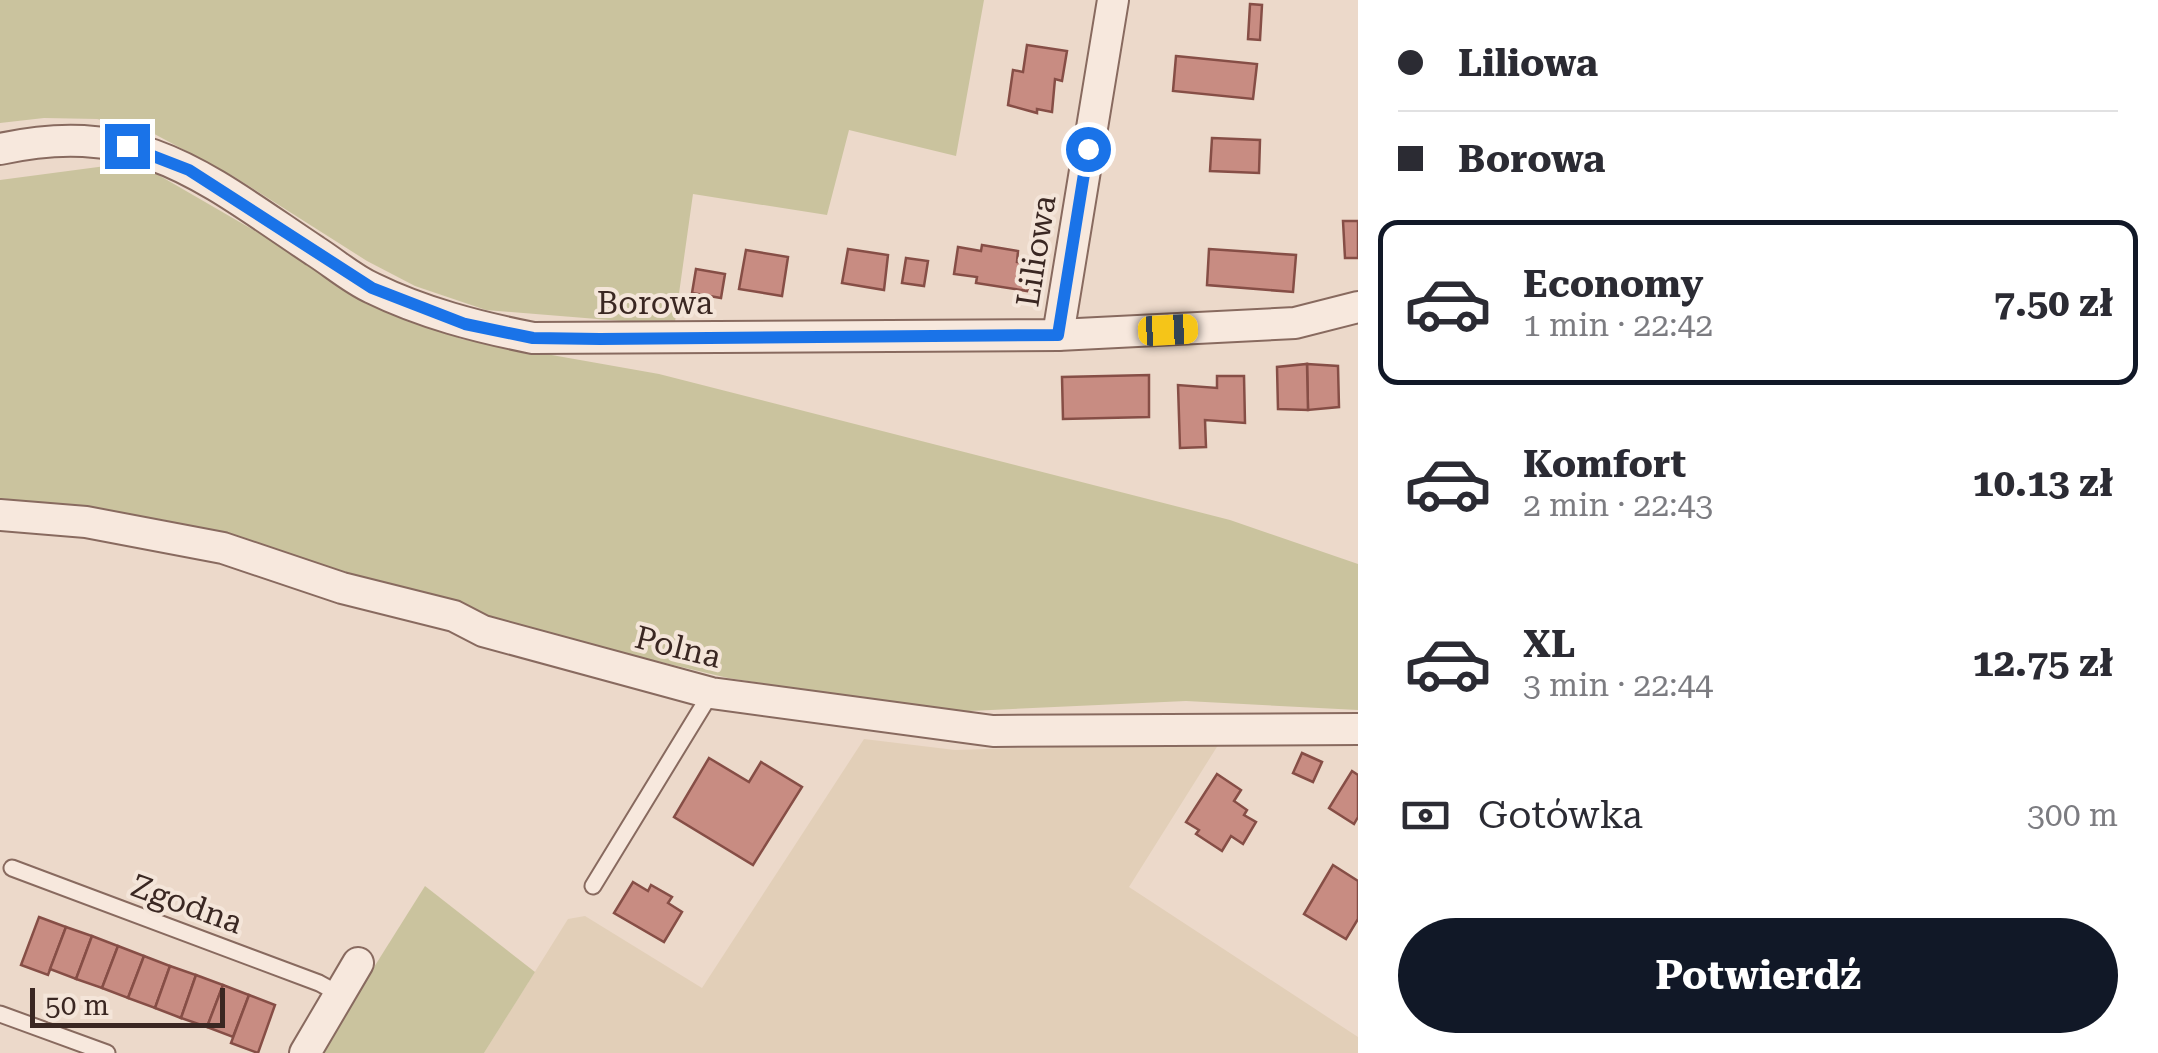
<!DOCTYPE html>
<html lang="pl">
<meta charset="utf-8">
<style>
body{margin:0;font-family:"Roboto Serif",serif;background:#f7f7f7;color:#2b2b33;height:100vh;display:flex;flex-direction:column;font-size:38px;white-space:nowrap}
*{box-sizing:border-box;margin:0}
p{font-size:32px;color:#7c7c81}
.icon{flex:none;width:55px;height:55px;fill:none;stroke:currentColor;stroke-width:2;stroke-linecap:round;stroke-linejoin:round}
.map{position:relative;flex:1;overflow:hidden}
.sheet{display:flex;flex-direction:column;background:#fff;width:800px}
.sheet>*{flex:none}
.banner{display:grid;align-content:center;height:220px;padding:0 40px;background:#fff}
.scale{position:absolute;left:30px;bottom:25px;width:195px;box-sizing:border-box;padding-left:10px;border:5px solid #3a2722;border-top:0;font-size:28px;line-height:35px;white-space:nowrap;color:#3a2722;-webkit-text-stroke:8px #f4e5d9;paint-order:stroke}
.end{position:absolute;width:45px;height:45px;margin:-22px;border:12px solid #1a73e8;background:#fff;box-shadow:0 0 0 5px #fff}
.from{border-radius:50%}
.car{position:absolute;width:30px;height:60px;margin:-30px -15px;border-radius:12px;box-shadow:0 0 8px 2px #0007;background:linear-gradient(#f5c518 24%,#345 0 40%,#f5c518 0 76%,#345 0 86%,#f5c518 0)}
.banner b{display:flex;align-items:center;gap:35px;height:95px;font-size:38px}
.banner b+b{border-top:2px solid #e1e1e2}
.banner i{width:25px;height:25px;background:#2b2b33}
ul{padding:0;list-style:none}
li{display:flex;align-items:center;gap:30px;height:165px;margin:0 20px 15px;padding:0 20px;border:5px solid transparent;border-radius:20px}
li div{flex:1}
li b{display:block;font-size:38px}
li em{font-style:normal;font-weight:700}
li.on{border-color:#111827}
li>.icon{width:90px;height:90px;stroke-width:1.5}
.pay{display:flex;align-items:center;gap:25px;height:110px;padding:0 40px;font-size:38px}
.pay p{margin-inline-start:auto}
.button{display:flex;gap:20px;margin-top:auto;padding:20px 40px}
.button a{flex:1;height:115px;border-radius:60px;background:#111827;color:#fff;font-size:40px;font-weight:700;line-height:115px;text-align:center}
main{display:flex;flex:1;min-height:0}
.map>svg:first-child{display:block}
.farmland{fill:#e2cfb8}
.green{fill:#cac39e}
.building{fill:#c88c82;stroke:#864e46;stroke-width:2.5}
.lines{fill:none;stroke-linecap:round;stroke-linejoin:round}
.lane-casing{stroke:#886a5f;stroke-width:19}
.street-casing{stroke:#886a5f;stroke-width:34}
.lane{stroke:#f7e8dd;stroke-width:15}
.street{stroke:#f7e8dd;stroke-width:30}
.route{stroke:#1a73e8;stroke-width:12}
.labels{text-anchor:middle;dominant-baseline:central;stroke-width:8;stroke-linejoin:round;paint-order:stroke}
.street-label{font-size:32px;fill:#3a2722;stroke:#f4e5d9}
</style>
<main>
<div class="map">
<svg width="1358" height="1053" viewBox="0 0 1358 1053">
<rect width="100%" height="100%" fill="#ecd9ca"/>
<polygon class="farmland" points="864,739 955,750 1220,742 1129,887 1358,1037 1358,1053 484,1053 568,919 585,916 702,988"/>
<g class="green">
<polygon points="0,0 984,0 956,156 849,130 827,215 693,194 674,329 634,322 486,310 415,286 367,261 233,176 145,129 97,119 44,118 0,123"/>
<polygon points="136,162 350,286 461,339 659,374 1230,520 1358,564 1358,710 1186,701 948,712 728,678 534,632 165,520 0,498 0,180"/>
<polygon points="425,886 535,972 484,1053 320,1053"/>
</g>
<g class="building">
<polygon points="1250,4 1262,5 1260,40 1248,39"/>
<polygon points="1027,45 1067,51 1062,81 1055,79 1052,112 1037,109 1037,113 1008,105 1013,70 1023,72"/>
<polygon points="1176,56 1257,64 1253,99 1173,91"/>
<polygon points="1212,138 1260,140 1259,173 1210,171"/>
<polygon points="1343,221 1358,221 1358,258 1345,258"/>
<polygon points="982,245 1018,251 1017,262 1036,266 1027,291 976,283 977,277 954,274 958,247 981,251"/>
<polygon points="848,249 888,255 884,290 842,283"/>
<polygon points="1209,249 1296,255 1293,292 1207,285"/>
<polygon points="746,250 788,257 782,296 739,289"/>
<polygon points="906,258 928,261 924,286 902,283"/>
<polygon points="696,269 725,274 721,298 692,293"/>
<polygon points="1307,364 1338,366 1339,407 1308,410"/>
<polygon points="1307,364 1308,410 1278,409 1277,367"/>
<polygon points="1149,375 1149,417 1063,419 1062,377"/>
<polygon points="1217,376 1244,376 1245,423 1205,420 1206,447 1180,448 1178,385 1217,388"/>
<polygon points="1302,753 1322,762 1313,782 1293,773"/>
<polygon points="709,758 749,782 761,762 802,787 753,865 674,817"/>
<polygon points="1352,771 1358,775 1358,817 1354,824 1329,808"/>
<polygon points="1217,774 1241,790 1234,801 1247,810 1244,815 1256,822 1243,844 1231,836 1222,851 1196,834 1199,830 1186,822"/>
<polygon points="1333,865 1358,881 1358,919 1346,939 1304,914"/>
<polygon points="633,882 648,891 651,885 672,897 668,903 682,912 664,942 614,913"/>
<polygon points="39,917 66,927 48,975 21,965"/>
<polygon points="66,927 92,936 76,979 50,969"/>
<polygon points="92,936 118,946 102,988 76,979"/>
<polygon points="118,946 144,956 128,998 102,988"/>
<polygon points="144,956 170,966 155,1008 128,998"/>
<polygon points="170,966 196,975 181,1018 155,1008"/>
<polygon points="196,975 223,985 207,1027 181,1018"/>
<polygon points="223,985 249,995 233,1037 207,1027"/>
<polygon points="249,995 275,1005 258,1053 231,1043"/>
</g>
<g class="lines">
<g class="lane-casing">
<g id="lane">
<polyline points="12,868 319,983 341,995"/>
<polyline points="593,886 711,693"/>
<polyline points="0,1014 107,1053"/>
</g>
</g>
<g class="street-casing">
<g id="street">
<path d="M0,149C139,118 205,178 315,251C334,263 352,279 372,288C423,313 478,327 533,338L1058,335L1295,323L1358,307"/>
<polyline points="1058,335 1113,0"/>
<polyline points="0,515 86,522 223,548 342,588 454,616 483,631 711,693 993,731 1358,729"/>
<polyline points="305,1053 358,963"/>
</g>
</g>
<use href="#lane" class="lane"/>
<use href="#street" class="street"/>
</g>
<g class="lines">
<polyline class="route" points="127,146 189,170 372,288 465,324 533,338 600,339 1058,335 1088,149"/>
</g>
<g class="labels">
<g class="street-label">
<text transform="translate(1036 251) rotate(-81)">Liliowa</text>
<text x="655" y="303">Borowa</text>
<text transform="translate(678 647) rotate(14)">Polna</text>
<text transform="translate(187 904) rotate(20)">Zgodna</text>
</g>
</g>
</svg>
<div class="scale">50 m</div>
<i class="end from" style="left:1088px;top:149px"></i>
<i class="end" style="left:127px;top:146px"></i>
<i class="car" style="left:1168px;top:330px;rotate:87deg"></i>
</div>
<section class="sheet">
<div class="banner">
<b><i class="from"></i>Liliowa</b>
<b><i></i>Borowa</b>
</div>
<ul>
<li class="on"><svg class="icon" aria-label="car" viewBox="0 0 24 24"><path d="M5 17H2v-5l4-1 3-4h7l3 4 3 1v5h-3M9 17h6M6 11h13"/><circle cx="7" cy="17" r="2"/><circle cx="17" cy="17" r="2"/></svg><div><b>Economy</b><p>1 min · 22:42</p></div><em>7.50 zł</em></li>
<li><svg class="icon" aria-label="car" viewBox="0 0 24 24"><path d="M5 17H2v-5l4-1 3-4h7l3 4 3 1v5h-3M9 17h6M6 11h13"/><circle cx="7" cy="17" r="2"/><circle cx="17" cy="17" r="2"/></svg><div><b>Komfort</b><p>2 min · 22:43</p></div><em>10.13 zł</em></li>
<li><svg class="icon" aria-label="car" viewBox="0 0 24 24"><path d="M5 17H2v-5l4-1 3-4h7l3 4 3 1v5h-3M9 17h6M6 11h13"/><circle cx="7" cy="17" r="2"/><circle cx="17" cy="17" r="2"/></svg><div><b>XL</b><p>3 min · 22:44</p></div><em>12.75 zł</em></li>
</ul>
<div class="pay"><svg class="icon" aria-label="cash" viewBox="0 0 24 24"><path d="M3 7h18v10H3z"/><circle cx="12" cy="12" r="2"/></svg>Gotówka<p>300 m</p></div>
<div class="button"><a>Potwierdź</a></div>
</section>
</main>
